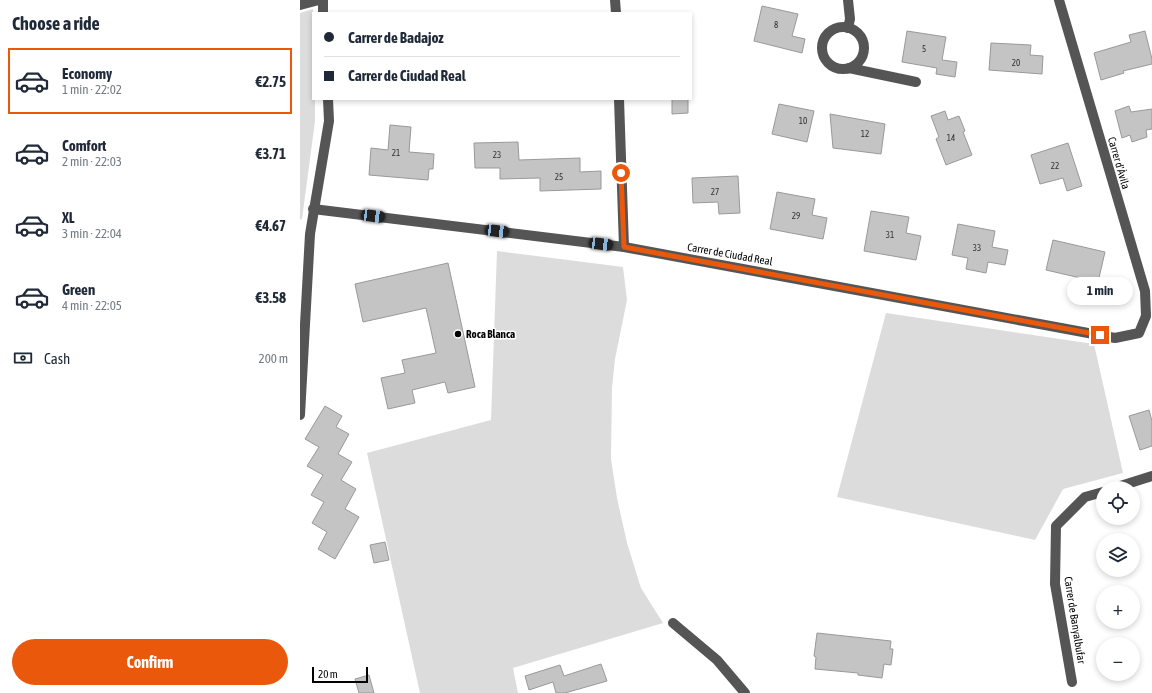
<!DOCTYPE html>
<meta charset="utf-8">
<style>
body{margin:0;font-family:"Asap Condensed",sans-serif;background:#f6f6f7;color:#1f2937;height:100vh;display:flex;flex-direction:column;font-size:15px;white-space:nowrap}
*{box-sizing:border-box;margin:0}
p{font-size:13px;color:#747a83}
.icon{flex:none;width:22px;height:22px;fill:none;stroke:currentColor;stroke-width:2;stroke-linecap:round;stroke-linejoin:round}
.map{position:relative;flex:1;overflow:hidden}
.details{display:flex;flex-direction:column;background:#fff;width:300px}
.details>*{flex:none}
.guide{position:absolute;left:12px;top:12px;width:380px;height:88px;border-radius:0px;box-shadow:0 2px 6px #0003;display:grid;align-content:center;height:88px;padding:0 12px;background:#fff}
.fabs{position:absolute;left:796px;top:481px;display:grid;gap:8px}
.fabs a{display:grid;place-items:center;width:44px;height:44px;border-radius:50%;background:#fff;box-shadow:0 2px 6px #0003;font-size:20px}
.scale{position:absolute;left:12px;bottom:10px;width:56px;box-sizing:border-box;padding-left:4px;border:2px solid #000;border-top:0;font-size:11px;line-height:14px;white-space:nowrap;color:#000;-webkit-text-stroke:3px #fff;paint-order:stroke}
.end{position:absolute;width:18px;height:18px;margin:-9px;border:5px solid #ea580c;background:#fff;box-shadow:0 0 0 2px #fff}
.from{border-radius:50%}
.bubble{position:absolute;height:28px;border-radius:14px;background:#fff;box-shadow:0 2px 6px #0003;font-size:13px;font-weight:700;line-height:28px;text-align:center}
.car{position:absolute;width:12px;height:24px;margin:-12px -6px;border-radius:5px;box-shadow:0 0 3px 1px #0007;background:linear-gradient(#222 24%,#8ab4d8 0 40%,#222 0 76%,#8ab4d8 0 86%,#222 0)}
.guide b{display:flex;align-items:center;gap:14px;height:38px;font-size:15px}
.guide b+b{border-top:1px solid #e0e1e3}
.guide i{width:10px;height:10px;background:#1f2937}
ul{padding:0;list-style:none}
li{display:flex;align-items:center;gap:12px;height:66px;margin:0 8px 6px;padding:0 4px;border:2px solid transparent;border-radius:0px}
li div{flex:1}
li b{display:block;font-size:15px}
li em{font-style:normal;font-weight:700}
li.selected{border-color:#ea580c}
li>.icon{width:36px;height:36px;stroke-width:1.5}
h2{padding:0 12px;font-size:18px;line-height:48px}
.pay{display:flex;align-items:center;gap:10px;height:44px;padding:0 12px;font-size:15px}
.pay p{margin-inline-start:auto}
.button{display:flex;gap:8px;margin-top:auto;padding:8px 12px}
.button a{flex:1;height:46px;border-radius:24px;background:#ea580c;color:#fff;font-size:16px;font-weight:700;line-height:46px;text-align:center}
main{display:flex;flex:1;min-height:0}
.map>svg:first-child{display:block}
.green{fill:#dcdcdc}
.building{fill:#c4c4c4;stroke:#999}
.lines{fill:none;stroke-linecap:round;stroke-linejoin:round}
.minor{stroke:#555;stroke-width:10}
.route{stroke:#ea580c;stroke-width:5}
.poi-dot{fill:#000;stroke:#fff;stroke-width:1.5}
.labels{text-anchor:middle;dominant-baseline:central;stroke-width:3;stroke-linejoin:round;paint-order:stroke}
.number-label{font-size:9px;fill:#313131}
.street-label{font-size:11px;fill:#000;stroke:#fff}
.poi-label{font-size:11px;font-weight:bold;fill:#000;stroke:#fff;text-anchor:start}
</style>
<main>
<section class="details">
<h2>Choose a ride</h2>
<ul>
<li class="selected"><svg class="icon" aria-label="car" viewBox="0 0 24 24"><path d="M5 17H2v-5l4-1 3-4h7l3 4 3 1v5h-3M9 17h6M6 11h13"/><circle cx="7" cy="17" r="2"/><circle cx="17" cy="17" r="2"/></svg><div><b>Economy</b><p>1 min · 22:02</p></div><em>€2.75</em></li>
<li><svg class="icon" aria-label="car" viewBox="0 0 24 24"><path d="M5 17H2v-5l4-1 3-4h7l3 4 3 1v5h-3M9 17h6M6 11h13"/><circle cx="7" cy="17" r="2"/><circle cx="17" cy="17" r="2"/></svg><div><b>Comfort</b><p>2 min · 22:03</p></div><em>€3.71</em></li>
<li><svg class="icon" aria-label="car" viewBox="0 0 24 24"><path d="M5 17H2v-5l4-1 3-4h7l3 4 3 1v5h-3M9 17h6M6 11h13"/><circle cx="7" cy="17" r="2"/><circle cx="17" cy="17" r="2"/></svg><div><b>XL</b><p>3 min · 22:04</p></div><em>€4.67</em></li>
<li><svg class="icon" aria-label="car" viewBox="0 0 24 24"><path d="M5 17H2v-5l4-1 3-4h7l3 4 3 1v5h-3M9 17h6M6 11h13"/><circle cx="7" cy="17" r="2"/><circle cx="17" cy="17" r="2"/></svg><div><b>Green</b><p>4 min · 22:05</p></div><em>€3.58</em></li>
</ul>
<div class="pay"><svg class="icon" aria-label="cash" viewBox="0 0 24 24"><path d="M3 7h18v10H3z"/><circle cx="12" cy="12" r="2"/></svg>Cash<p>200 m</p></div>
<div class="button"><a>Confirm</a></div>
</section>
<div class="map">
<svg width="852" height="693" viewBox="0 0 852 693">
<rect width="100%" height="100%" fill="#fff"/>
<g class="green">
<polygon points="13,9 13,99 15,99 15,121 2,219 0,220 0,13"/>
<polygon points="197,251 323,267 327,300 315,359 312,388 311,459 317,498 327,543 341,588 363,623 213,668 218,693 120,693 67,453 191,420"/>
<polygon points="586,313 794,344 823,473 763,489 735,540 537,497"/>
</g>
<g class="building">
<polygon points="462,6 498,14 492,36 505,39 502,53 454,41"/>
<polygon points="607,31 646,37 642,60 657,62 655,77 636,74 637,68 602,62"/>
<polygon points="845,31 852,59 852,64 823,71 824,73 801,80 794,53 831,42 829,35"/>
<polygon points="691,43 731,45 730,55 743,56 742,74 689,70"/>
<polygon points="372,99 388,99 388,113 372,114"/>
<polygon points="479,104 514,111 507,142 472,134"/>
<polygon points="829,106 831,112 852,109 852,129 846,130 847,137 832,142 830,135 822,138 815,111"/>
<polygon points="645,111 648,120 659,116 665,131 663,132 672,155 646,165 636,139 639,137 631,116"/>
<polygon points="530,114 585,124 581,154 533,148"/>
<polygon points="90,125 111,127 109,152 134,154 133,169 129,169 128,180 69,175 71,148 88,150"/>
<polygon points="218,142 219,160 280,158 280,172 301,171 301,189 240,191 240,178 200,179 200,168 175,168 174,143"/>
<polygon points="768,143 782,186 767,191 763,178 740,184 731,155"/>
<polygon points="438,176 440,213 419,214 418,202 393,203 392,178"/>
<polygon points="477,192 515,199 512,215 527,218 523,239 470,229"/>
<polygon points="571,211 609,217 606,233 621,236 616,260 564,251"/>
<polygon points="658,224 695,231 692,247 708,250 705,265 688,262 686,273 666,269 668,258 652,255"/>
<polygon points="753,240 805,252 798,282 746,270"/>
<polygon points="148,263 175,387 148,393 145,382 112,390 115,403 88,409 81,378 105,373 102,360 136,353 126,308 63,322 55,284"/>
<polygon points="25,406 42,416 36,427 49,434 38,454 52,462 41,480 56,489 45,509 59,517 35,559 18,549 27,532 12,523 24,502 11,495 23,475 7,466 19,447 5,439"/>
<polygon points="849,410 852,421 852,446 840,450 829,416"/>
<polygon points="85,542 89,560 74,563 70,545"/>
<polygon points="517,633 591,641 590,649 593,649 591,665 584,664 582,678 558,675 558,673 515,669 516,657 514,656"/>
<polygon points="301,664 307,681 265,693 256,693 253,682 229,690 225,676 260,665 264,676"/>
<polygon points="69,675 74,693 59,693 55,679"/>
</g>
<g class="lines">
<g class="minor">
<polyline points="23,0 23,13"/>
<polyline points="315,0 316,13"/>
<polyline points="0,5 19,0"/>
<circle cx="543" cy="48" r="21"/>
<polyline points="548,28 550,19 548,0"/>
<polyline points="549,68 616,82"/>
<polyline points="319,99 324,247"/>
<polyline points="13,209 324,247 815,338 839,333 846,316 845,291 759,0"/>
<polyline points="0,415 10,234 29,121 28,99"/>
<polyline points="814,488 852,476"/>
<polyline points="373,623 417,660 445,693"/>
<polyline points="772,682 755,584 756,526 785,497 803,492"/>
</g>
</g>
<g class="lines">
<polyline class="route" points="321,173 324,247 800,335"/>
</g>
<circle class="poi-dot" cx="158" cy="334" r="4"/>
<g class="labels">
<g class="number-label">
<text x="476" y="25">8</text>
<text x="624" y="49">5</text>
<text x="716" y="63">20</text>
<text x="503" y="121">10</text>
<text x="565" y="134">12</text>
<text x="651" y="138">14</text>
<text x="96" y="153">21</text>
<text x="197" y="155">23</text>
<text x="755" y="166">22</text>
<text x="259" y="177">25</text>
<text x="415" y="192">27</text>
<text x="496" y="216">29</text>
<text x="590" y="235">31</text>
<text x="677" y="248">33</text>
</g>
<g class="street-label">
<text transform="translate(819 163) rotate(74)">Carrer d'Àvila</text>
<text transform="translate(430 254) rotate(10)">Carrer de Ciudad Real</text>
<text transform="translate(775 620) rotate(81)">Carrer de Banyalbufar</text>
</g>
<g class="poi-label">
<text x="166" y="334">Roca Blanca</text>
</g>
</g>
</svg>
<div class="fabs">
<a><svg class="icon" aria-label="locate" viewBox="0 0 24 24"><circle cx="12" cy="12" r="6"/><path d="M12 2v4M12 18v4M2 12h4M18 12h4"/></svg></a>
<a><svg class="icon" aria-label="layers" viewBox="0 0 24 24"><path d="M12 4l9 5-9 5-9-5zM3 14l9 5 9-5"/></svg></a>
<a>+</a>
<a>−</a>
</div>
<div class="scale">20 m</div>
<i class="end from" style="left:321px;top:173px"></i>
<i class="end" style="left:800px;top:335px"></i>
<div class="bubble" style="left:767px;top:277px;width:66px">1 min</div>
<i class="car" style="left:73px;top:216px;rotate:97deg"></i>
<i class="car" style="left:197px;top:231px;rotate:97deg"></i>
<i class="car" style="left:301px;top:244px;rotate:97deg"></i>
<div class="guide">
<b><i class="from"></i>Carrer de Badajoz</b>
<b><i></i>Carrer de Ciudad Real</b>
</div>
</div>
</main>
